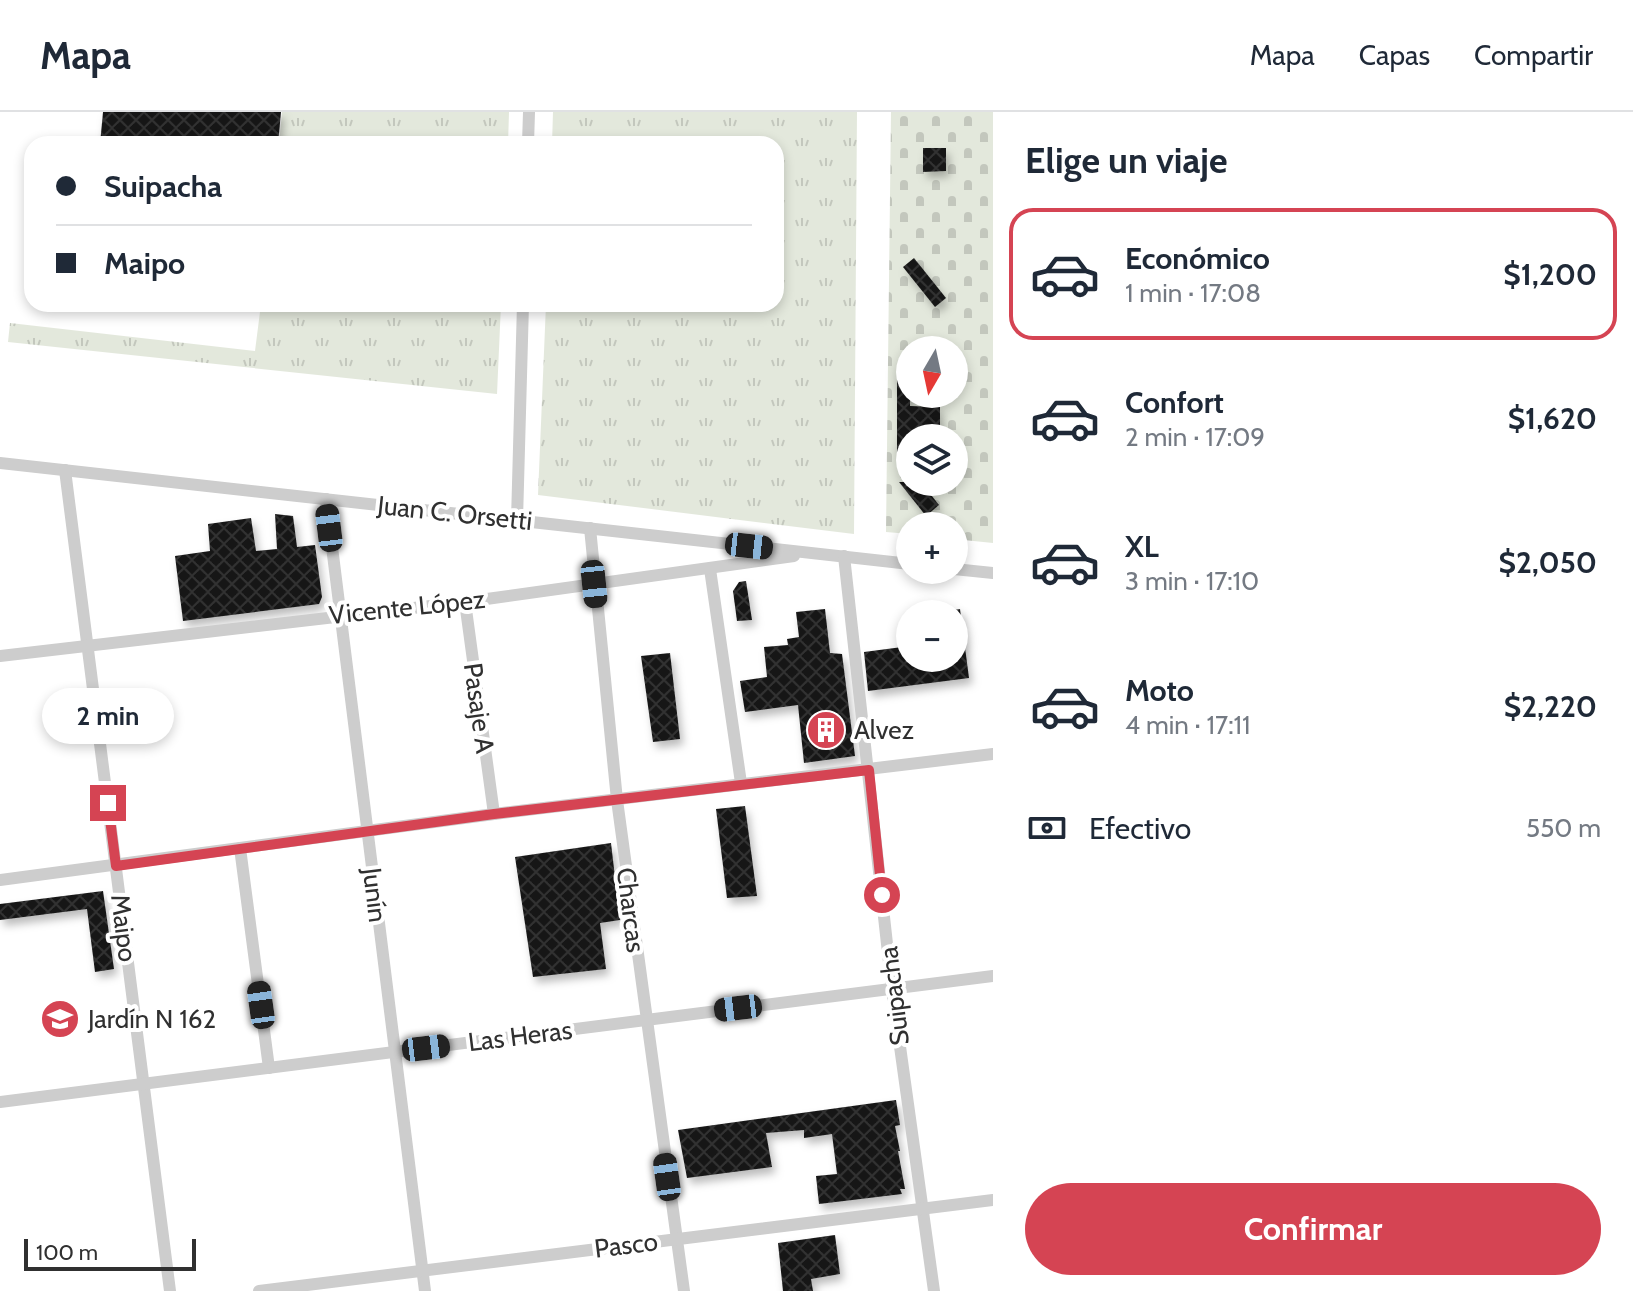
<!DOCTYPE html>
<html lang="es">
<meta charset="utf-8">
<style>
body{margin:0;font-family:Cabin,sans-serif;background:#f6f6f7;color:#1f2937;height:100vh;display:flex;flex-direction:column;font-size:30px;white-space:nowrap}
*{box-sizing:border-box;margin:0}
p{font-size:26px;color:#747a83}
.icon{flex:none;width:44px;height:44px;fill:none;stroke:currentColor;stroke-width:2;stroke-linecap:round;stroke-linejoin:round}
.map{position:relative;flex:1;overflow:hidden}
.sheet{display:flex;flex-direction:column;background:#fff;width:640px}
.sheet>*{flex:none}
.banner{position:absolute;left:24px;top:24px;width:760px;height:176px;border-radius:24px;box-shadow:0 4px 12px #0003;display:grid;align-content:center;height:176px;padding:0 32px;background:#fff}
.needle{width:52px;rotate:189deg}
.fabs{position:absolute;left:896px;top:224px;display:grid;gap:16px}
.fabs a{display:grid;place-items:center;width:72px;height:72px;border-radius:50%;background:#fff;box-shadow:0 4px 12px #0003;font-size:40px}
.scale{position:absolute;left:24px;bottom:20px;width:172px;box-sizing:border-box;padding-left:8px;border:4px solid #303030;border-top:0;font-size:22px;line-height:28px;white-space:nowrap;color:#303030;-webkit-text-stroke:6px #fff;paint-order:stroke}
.end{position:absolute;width:36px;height:36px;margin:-18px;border:10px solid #d54453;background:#fff;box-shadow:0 0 0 4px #fff}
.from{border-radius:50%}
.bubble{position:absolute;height:56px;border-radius:28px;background:#fff;box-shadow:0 4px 12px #0003;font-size:26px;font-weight:700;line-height:56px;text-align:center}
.car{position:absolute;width:24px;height:48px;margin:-24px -12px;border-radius:10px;box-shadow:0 0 6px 2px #0007;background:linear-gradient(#222 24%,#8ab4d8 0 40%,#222 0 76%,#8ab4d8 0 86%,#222 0)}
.banner b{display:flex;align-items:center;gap:28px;height:76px;font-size:30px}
.banner b+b{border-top:2px solid #e0e1e3}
.banner i{width:20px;height:20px;background:#1f2937}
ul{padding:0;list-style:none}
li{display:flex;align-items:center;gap:24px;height:132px;margin:0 16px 12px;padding:0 16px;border:4px solid transparent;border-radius:24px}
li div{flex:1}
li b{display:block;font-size:30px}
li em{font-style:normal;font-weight:700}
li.on{border-color:#d54453}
li>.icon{width:72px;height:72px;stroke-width:1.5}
h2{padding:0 32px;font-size:36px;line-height:96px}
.pay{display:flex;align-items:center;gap:20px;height:88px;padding:0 32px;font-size:30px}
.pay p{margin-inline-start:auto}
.button{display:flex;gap:16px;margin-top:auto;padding:16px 32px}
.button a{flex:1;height:92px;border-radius:48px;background:#d54453;color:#fff;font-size:32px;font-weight:700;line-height:92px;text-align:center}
header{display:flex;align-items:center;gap:48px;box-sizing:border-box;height:112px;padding:0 40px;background:#fff;border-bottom:2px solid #e0e1e3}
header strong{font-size:38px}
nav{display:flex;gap:44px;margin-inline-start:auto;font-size:28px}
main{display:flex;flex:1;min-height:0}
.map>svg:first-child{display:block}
.grass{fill:url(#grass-tufts)}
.cemetery{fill:url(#cemetery-stones);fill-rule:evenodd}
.building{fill:url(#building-cross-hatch);filter:url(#shadow)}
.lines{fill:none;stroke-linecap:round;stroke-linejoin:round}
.minor{stroke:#cdcdcd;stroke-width:12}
.route{stroke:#d54453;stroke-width:10}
.labels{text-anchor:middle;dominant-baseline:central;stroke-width:8;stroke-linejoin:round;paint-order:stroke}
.street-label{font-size:26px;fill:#303030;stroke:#fff}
.poi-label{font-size:26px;fill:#303030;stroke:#fff;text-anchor:start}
</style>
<header>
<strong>Mapa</strong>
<nav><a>Mapa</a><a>Capas</a><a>Compartir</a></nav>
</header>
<main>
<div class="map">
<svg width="993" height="1179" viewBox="0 0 993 1179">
<defs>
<pattern id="grass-tufts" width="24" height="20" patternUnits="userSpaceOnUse" patternTransform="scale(2)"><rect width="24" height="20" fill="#e3e8dc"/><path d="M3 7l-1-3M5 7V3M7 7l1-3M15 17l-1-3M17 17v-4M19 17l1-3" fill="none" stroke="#c3c7bd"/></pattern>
<pattern id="cemetery-stones" width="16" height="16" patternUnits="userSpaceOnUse" patternTransform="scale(2)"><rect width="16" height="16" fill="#e3e8dc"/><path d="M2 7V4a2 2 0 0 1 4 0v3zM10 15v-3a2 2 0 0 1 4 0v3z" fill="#c3c7bd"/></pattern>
<pattern id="building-cross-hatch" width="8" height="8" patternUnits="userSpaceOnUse" patternTransform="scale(2)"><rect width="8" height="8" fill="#171717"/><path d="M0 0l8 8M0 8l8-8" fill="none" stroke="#303030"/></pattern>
<filter id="shadow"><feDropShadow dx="3.5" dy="6" stdDeviation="4" flood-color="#0004"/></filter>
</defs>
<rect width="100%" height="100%" fill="#fff"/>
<g class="grass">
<polygon points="282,0 509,0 508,32 279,32"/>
<polygon points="553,0 857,0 854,422 538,383 546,192 776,192 776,32 552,32"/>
<polygon points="261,192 501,192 497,282 8,230 10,211 255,239"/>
</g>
<path class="cemetery" d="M891,0H993V431L954,427V414H910V422L886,420ZM910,238H954V282H910ZM910,326H954V370H910Z"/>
<g class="building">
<polygon points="103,0 281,0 278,32 100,32"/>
<polygon points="923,36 946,36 946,59 923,60"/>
<polygon points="914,146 946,186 935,195 903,155"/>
<polygon points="897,258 910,258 910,294 940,295 940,326 910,326 910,341 897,341"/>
<polygon points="899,370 921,370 939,393 926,404"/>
<polygon points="275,402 293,404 297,435 315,433 322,485 319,492 183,509 175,444 210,439 208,412 251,406 256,439 277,437"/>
<polygon points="746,469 752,508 737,509 733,479 739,470"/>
<polygon points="825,497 830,541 842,542 855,644 804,651 798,593 745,600 740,569 767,565 764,535 788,533 787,527 799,525 796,500"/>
<polygon points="960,497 969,566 868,579 864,540 910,534 910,546 954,546 954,498"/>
<polygon points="670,541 680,627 653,630 641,544"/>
<polygon points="745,694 757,784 727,786 716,697"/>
<polygon points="611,731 620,808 600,811 606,857 533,865 515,745"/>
<polygon points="103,779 114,857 95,860 87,797 0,808 0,792"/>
<polygon points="896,988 900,1013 895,1014 900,1039 898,1039 905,1077 900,1077 902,1082 819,1092 816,1064 837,1062 832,1022 804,1026 804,1018 766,1021 772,1055 687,1066 678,1018"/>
<polygon points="835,1123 840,1162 811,1167 813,1179 783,1179 778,1131"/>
</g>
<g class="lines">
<g class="minor">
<polyline points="528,32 529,0"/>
<polyline points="0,351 910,452"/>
<polyline points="65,358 170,1179"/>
<polyline points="326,387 425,1179"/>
<polyline points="517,408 523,192"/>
<polyline points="590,416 617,688 684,1179"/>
<polyline points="844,444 892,877 934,1179"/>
<polyline points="710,457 741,671"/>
<polyline points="954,457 993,461"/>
<polyline points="465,490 494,702"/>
<polyline points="0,544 465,490 794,444"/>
<polyline points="240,736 269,956"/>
<polyline points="0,768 494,702 993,642"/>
<polyline points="0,990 993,864"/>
<polyline points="259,1179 993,1088"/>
</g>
</g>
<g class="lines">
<polyline class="route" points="108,691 116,754 494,702 869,658 882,783"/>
</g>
<defs>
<g id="building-disc" transform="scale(2)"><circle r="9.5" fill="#d54453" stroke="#fff"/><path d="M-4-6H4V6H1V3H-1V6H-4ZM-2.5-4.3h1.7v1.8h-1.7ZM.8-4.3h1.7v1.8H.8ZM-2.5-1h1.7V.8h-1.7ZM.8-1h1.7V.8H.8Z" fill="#fff"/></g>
<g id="school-disc" transform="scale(2)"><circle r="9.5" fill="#d54453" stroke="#fff"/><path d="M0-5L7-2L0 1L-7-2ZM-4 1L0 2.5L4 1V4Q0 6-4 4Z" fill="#fff"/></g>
</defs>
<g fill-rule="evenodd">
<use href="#building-disc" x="826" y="618"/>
<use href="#school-disc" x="60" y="907"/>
</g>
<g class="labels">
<g class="street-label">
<text transform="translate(455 401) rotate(6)">Juan C. Orsetti</text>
<text transform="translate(407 495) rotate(-6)">Vicente López</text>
<text transform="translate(479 596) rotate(82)">Pasaje A</text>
<text transform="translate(375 783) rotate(83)">Junín</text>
<text transform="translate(631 798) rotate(83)">Charcas</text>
<text transform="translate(124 816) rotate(83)">Maipo</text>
<text transform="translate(894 884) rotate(-97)">Suipacha</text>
<text transform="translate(520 924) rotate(-7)">Las Heras</text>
<text transform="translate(626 1133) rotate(-7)">Pasco</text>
</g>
<g class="poi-label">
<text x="854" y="618">Alvez</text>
<text x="88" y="907">Jardín N 162</text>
</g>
</g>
</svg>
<div class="fabs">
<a><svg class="needle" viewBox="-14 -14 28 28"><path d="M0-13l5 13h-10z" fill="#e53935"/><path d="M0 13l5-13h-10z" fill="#747a83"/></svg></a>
<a><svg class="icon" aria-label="layers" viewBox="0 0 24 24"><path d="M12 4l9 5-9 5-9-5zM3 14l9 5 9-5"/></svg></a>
<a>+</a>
<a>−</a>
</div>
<div class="scale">100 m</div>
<i class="end from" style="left:882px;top:783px"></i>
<i class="end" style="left:108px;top:691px"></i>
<div class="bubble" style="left:42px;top:576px;width:132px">2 min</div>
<i class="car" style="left:329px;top:416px;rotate:353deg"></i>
<i class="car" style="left:749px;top:434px;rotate:96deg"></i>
<i class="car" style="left:594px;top:472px;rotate:174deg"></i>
<i class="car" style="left:261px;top:893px;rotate:352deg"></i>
<i class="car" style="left:738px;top:896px;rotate:263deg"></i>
<i class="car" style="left:426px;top:936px;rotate:83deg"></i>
<i class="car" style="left:667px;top:1065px;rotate:352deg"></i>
<div class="banner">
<b><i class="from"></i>Suipacha</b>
<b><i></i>Maipo</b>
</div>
</div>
<section class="sheet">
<h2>Elige un viaje</h2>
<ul>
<li class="on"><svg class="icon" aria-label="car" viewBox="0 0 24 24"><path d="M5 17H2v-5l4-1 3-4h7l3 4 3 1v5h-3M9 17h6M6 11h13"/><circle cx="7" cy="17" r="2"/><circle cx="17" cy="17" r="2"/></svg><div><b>Económico</b><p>1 min · 17:08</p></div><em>$1,200</em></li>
<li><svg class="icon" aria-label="car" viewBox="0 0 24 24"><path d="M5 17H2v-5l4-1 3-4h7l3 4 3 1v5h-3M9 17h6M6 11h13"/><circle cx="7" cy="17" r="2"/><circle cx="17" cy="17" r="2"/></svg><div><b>Confort</b><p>2 min · 17:09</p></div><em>$1,620</em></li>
<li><svg class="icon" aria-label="car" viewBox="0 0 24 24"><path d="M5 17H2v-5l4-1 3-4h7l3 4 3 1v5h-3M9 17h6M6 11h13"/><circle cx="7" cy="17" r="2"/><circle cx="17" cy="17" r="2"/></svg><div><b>XL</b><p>3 min · 17:10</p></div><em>$2,050</em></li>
<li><svg class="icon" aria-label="car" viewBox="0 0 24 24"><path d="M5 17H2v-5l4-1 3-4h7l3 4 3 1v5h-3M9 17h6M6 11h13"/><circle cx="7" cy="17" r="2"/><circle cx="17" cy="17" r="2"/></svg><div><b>Moto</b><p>4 min · 17:11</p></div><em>$2,220</em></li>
</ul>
<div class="pay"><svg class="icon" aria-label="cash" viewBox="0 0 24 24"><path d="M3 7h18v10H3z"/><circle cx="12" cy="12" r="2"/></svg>Efectivo<p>550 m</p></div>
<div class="button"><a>Confirmar</a></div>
</section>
</main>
